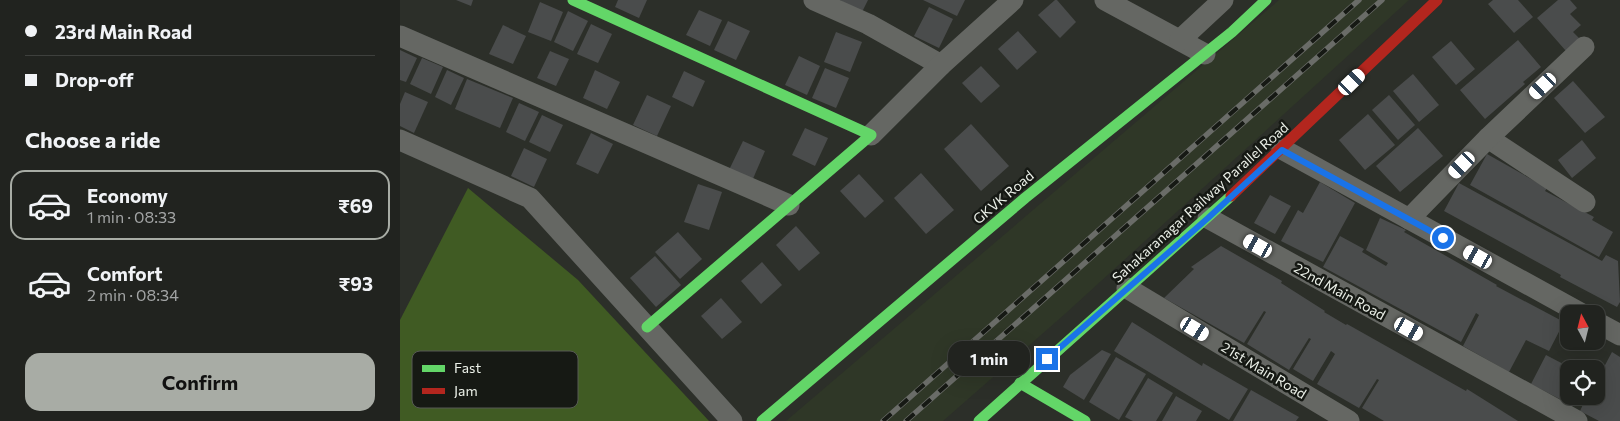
<!DOCTYPE html>
<meta charset="utf-8">
<style>
body{margin:0;font-family:Commissioner,sans-serif;background:#2d2f2c;color:#f1f3f6;height:100vh;display:flex;flex-direction:column;font-size:19px;white-space:nowrap}
*{box-sizing:border-box;margin:0}
p{font-size:16px;color:#a2a4a4}
.icon{flex:none;width:28px;height:28px;fill:none;stroke:currentColor;stroke-width:2;stroke-linecap:round;stroke-linejoin:round}
.map{position:relative;flex:1;overflow:hidden}
.drawer{display:flex;flex-direction:column;background:#21231f;width:400px}
.drawer>*{flex:none}
.guide{display:grid;align-content:center;height:110px;padding:0 25px;background:#21231f}
.needle{width:32px;rotate:353deg}
.fabs{position:absolute;left:1160px;top:305px;display:grid;gap:10px}
.fabs a{display:grid;place-items:center;width:45px;height:45px;border-radius:10px;background:#21231f;box-shadow:0 5px 20px #0002,0 0 0 1px #3e403d;font-size:25px}
.end{position:absolute;width:22px;height:22px;margin:-11px;border:6px solid #1a73e8;background:#fff;box-shadow:0 0 0 2px #fff}
.from{border-radius:50%}
.bubble{position:absolute;height:35px;border-radius:15px;background:#21231f;box-shadow:0 5px 20px #0002,0 0 0 1px #3e403d;font-size:16px;font-weight:700;line-height:35px;text-align:center}
.car{position:absolute;width:15px;height:30px;margin:-15px -8px;border-radius:6px;box-shadow:0 0 4px 1px #0007;background:linear-gradient(#fff 24%,#345 0 40%,#fff 0 76%,#345 0 86%,#fff 0)}
.guide b{display:flex;align-items:center;gap:18px;height:48px;font-size:19px}
.guide b+b{border-top:1px solid #3e403d}
.guide i{width:12px;height:12px;background:#f1f3f6}
ul{padding:0;list-style:none}
li{display:flex;align-items:center;gap:15px;height:70px;margin:0 10px 8px;padding:0 15px;border:2px solid transparent;border-radius:15px}
li div{flex:1}
li b{display:block;font-size:19px}
li em{font-style:normal;font-weight:700}
li.on{border-color:#a8aca5}
li>.icon{width:45px;height:45px;stroke-width:1.5}
h2{padding:0 25px;font-size:22px;line-height:60px}
.action{display:flex;gap:10px;margin-top:auto;padding:10px 25px}
.action a{flex:1;height:58px;border-radius:15px;background:#a8aca5;color:#111;font-size:20px;font-weight:700;line-height:58px;text-align:center}
main{display:flex;flex:1;min-height:0}
.map>svg:first-child{display:block}
.built{fill:#2f3727}
.green{fill:#405b23}
.building{fill:#4a4c4c}
.lines{fill:none;stroke-linecap:round;stroke-linejoin:round}
.street{stroke:#656763;stroke-width:21}
.fast{stroke:#63d668;stroke-width:11}
.jam{stroke:#b3261e;stroke-width:11}
.rail-casing{stroke:#6a6c68;stroke-width:5.5}
.rail{stroke:#161914;stroke-width:4;stroke-dasharray:11;stroke-linecap:butt}
.route{stroke:#1a73e8;stroke-width:6}
.labels{text-anchor:middle;dominant-baseline:central;stroke-width:5;stroke-linejoin:round;paint-order:stroke}
.street-label{font-size:14px;fill:#ebf0e8;stroke:#161914}
.key{fill:#161914;stroke:#565a54;stroke-width:1}
.key-label{font-size:14px;fill:#ebf0e8}
</style>
<main>
<section class="drawer">
<div class="guide">
<b><i class="from"></i>23rd Main Road</b>
<b><i></i>Drop-off</b>
</div>
<h2>Choose a ride</h2>
<ul>
<li class="on"><svg class="icon" aria-label="car" viewBox="0 0 24 24"><path d="M5 17H2v-5l4-1 3-4h7l3 4 3 1v5h-3M9 17h6M6 11h13"/><circle cx="7" cy="17" r="2"/><circle cx="17" cy="17" r="2"/></svg><div><b>Economy</b><p>1 min · 08:33</p></div><em>₹69</em></li>
<li><svg class="icon" aria-label="car" viewBox="0 0 24 24"><path d="M5 17H2v-5l4-1 3-4h7l3 4 3 1v5h-3M9 17h6M6 11h13"/><circle cx="7" cy="17" r="2"/><circle cx="17" cy="17" r="2"/></svg><div><b>Comfort</b><p>2 min · 08:34</p></div><em>₹93</em></li>
</ul>
<div class="action"><a>Confirm</a></div>
</section>
<div class="map">
<svg width="1220" height="421" viewBox="0 0 1220 421">
<rect width="100%" height="100%" fill="#2c2f29"/>
<polygon class="built" points="879,0 1009,0 666,313 543,421 386,421"/>
<polygon class="green" points="68,188 178,280 309,421 0,421 0,320"/>
<g class="building">
<polygon points="56,0 73,0 71,6"/>
<polygon points="218,0 247,0 239,18 215,7"/>
<polygon points="440,0 468,0 461,14"/>
<polygon points="523,0 565,0 557,16"/>
<polygon points="655,0 657,0 676,22 660,38 638,15"/>
<polygon points="1093,0 1118,0 1133,17 1114,33 1088,4"/>
<polygon points="1158,0 1170,0 1177,8 1170,14 1181,25 1173,32 1180,39 1166,51 1137,18"/>
<polygon points="140,2 163,12 151,41 128,32"/>
<polygon points="529,7 553,19 539,48 514,36"/>
<polygon points="299,10 322,20 310,46 286,35"/>
<polygon points="168,11 188,21 173,51 154,42"/>
<polygon points="328,21 350,31 336,60 314,50"/>
<polygon points="191,24 212,34 198,63 177,54"/>
<polygon points="103,25 126,36 113,64 89,54"/>
<polygon points="618,31 637,52 617,70 598,49"/>
<polygon points="436,32 462,42 450,72 424,62"/>
<polygon points="1118,40 1141,67 1123,82 1125,84 1085,119 1060,90"/>
<polygon points="1051,41 1075,69 1056,85 1032,57"/>
<polygon points="0,50 17,58 6,82 0,80"/>
<polygon points="150,51 169,59 156,86 137,78"/>
<polygon points="399,56 420,66 407,95 385,85"/>
<polygon points="22,58 43,67 31,94 10,84"/>
<polygon points="581,66 600,86 581,103 562,83"/>
<polygon points="425,68 449,78 436,108 412,98"/>
<polygon points="47,70 64,78 51,105 35,97"/>
<polygon points="195,70 220,82 207,109 183,98"/>
<polygon points="284,71 305,81 293,107 272,97"/>
<polygon points="1013,74 1039,105 1019,122 993,91"/>
<polygon points="67,79 113,98 100,128 55,109"/>
<polygon points="1173,81 1205,117 1185,133 1154,98"/>
<polygon points="5,92 28,102 14,133 0,126 0,104"/>
<polygon points="247,95 271,106 257,136 233,125"/>
<polygon points="989,95 1015,125 998,140 972,110"/>
<polygon points="119,103 139,112 125,141 106,132"/>
<polygon points="968,114 995,145 965,170 939,140"/>
<polygon points="142,115 163,125 150,152 129,142"/>
<polygon points="571,124 609,166 581,191 544,149"/>
<polygon points="405,128 428,138 415,166 392,155"/>
<polygon points="1018,128 1043,156 1000,192 976,166"/>
<polygon points="191,133 213,144 198,174 176,164"/>
<polygon points="1182,140 1196,158 1172,178 1158,160"/>
<polygon points="343,141 365,151 352,181 329,170"/>
<polygon points="124,148 147,159 134,187 111,176"/>
<polygon points="1087,154 1147,188 1145,191 1194,217 1192,220 1213,232 1199,257 1070,185"/>
<polygon points="521,173 554,210 526,234 494,198"/>
<polygon points="459,174 484,201 465,218 440,191"/>
<polygon points="920,182 955,203 923,262 881,241 898,210 903,213"/>
<polygon points="1059,183 1202,261 1206,255 1218,261 1220,302 1217,307 1160,277 1161,275 1044,211"/>
<polygon points="298,184 322,192 309,230 284,222"/>
<polygon points="870,195 891,206 875,234 854,223"/>
<polygon points="980,218 1006,230 1004,232 1097,285 1096,286 1164,322 1149,351 1126,340 1109,372 1063,346 1079,315 1076,313 1061,342 923,267 940,236 964,249 962,252 986,266 988,263 966,250"/>
<polygon points="396,226 420,253 399,271 376,245"/>
<polygon points="278,232 302,259 280,279 255,252"/>
<polygon points="821,246 882,281 881,283 925,311 924,312 946,325 947,324 1066,391 1067,389 1118,421 984,421 962,408 979,380 977,379 959,408 917,384 935,354 931,351 913,381 893,369 911,339 909,338 889,370 847,344 866,312 864,311 844,343 764,298 794,269 791,267"/>
<polygon points="255,256 281,285 256,307 230,278"/>
<polygon points="362,262 382,285 361,304 341,281"/>
<polygon points="321,298 342,322 322,339 301,316"/>
<polygon points="732,322 802,366 803,363 848,389 829,420 714,351"/>
<polygon points="702,350 711,354 684,400 663,387 670,375"/>
<polygon points="1212,352 1220,357 1220,421 1199,421 1180,411 1187,396 1196,396 1196,382"/>
<polygon points="1146,355 1169,367 1169,396 1178,396 1173,406 1131,384"/>
<polygon points="716,357 746,374 719,420 689,402"/>
<polygon points="748,378 773,393 756,421 733,421 725,417"/>
<polygon points="851,390 899,417 896,421 833,421"/>
<polygon points="776,396 802,411 796,421 762,421"/>
</g>
<g class="lines">
<g class="street">
<polyline points="414,0 468,24 541,65"/>
<polyline points="705,0 805,54"/>
<polyline points="0,36 389,205"/>
<polyline points="780,40 823,0"/>
<polyline points="471,135 541,65 613,0"/>
<polyline points="1088,138 1185,202"/>
<polyline points="0,140 130,198 332,421"/>
<polyline points="882,149 1182,314"/>
<polyline points="808,218 1177,421"/>
<polyline points="1009,219 1088,138 1184,47"/>
<polyline points="727,288 949,421"/>
<polyline points="1196,322 1220,335"/>
</g>
<g class="fast">
<polyline points="173,0 471,135 247,327"/>
<polyline points="620,383 685,421"/>
<polyline points="362,421 625,198 832,32 866,0"/>
<polyline points="579,421 831,196"/>
</g>
<polyline class="jam" points="831,196 1037,0"/>
<g class="rail-casing">
<g id="rail">
<polyline points="483,421 959,0"/>
<polyline points="506,421 982,0"/>
</g>
</g>
<use href="#rail" class="rail"/>
</g>
<g class="lines">
<polyline class="route" points="647,359 808,218 882,150 1043,238"/>
</g>
<g class="labels">
<g class="street-label">
<text transform="translate(603 197) rotate(-40)">GKVK Road</text>
<text transform="translate(800 202) rotate(-42)">Sahakaranagar Railway Parallel Road</text>
<text transform="translate(940 291) rotate(29)">22nd Main Road</text>
<text transform="translate(864 370) rotate(31)">21st Main Road</text>
</g>
</g>
<rect x="12" y="351" width="166" height="57" rx="8" class="key"/>
<rect x="22" y="365" width="23" height="7" fill="#63d668"/>
<rect x="22" y="388" width="23" height="6" fill="#b3261e"/>
<g class="key-label">
<text x="54" y="373">Fast</text>
<text x="54" y="396">Jam</text>
</g>
</svg>
<div class="fabs">
<a><svg class="needle" viewBox="-14 -14 28 28"><path d="M0-13l5 13h-10z" fill="#e53935"/><path d="M0 13l5-13h-10z" fill="#a2a4a4"/></svg></a>
<a><svg class="icon" aria-label="locate" viewBox="0 0 24 24"><circle cx="12" cy="12" r="6"/><path d="M12 2v4M12 18v4M2 12h4M18 12h4"/></svg></a>
</div>
<i class="end from" style="left:1043px;top:238px"></i>
<i class="end" style="left:647px;top:359px"></i>
<div class="bubble" style="left:548px;top:341px;width:82px">1 min</div>
<i class="car" style="left:952px;top:82px;rotate:46deg"></i>
<i class="car" style="left:1143px;top:86px;rotate:227deg"></i>
<i class="car" style="left:1062px;top:165px;rotate:224deg"></i>
<i class="car" style="left:858px;top:246px;rotate:299deg"></i>
<i class="car" style="left:1078px;top:257px;rotate:299deg"></i>
<i class="car" style="left:795px;top:329px;rotate:121deg"></i>
<i class="car" style="left:1009px;top:329px;rotate:119deg"></i>
</div>
</main>
